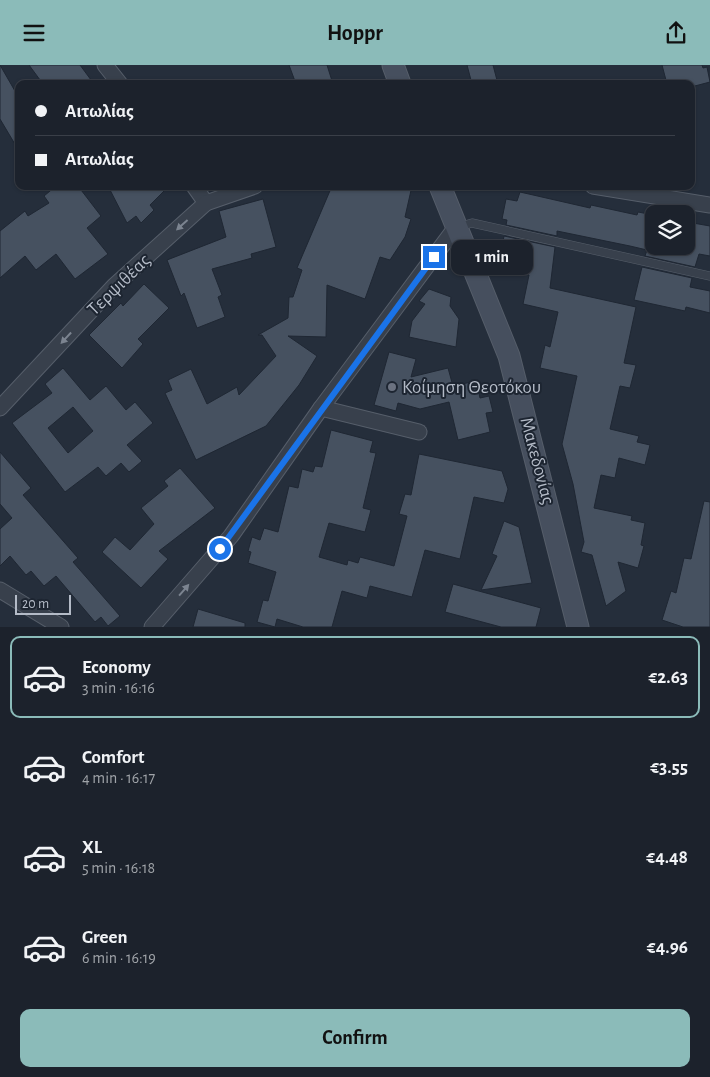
<!DOCTYPE html>
<meta charset="utf-8">
<style>
body{margin:0;font-family:"Alegreya Sans",sans-serif;background:#292f38;color:#f1f3f6;height:100vh;display:flex;flex-direction:column;font-size:19px;white-space:nowrap}
*{box-sizing:border-box;margin:0}
p{font-size:16px;color:#a0a4a9}
.icon{flex:none;width:28px;height:28px;fill:none;stroke:currentColor;stroke-width:2;stroke-linecap:round;stroke-linejoin:round}
.map{position:relative;height:562px;overflow:hidden}
.sheet{display:flex;flex-direction:column;background:#1c222c;flex:1}
.sheet>*{flex:none}
.hud{position:absolute;left:15px;top:15px;width:680px;height:110px;border-radius:10px;box-shadow:0 1px 4px #0004,0 0 0 1px #3a3f48;display:grid;align-content:center;height:110px;padding:0 20px;background:#1c222c}
.buttons{position:absolute;left:645px;top:140px;display:grid;gap:10px}
.buttons a{display:grid;place-items:center;width:50px;height:50px;border-radius:10px;background:#1c222c;box-shadow:0 1px 4px #0004,0 0 0 1px #3a3f48;font-size:25px}
.scale{position:absolute;left:15px;bottom:12px;width:56px;box-sizing:border-box;padding-left:5px;border:2px solid #b4bbc7;border-top:0;font-size:14px;line-height:18px;white-space:nowrap;color:#b4bbc7;-webkit-text-stroke:4px #1d2531;paint-order:stroke}
.end{position:absolute;width:22px;height:22px;margin:-11px;border:6px solid #1a73e8;background:#fff;box-shadow:0 0 0 2px #fff}
.from{border-radius:50%}
.bubble{position:absolute;height:35px;border-radius:10px;background:#1c222c;box-shadow:0 1px 4px #0004,0 0 0 1px #3a3f48;font-size:16px;font-weight:700;line-height:35px;text-align:center}
.hud b{display:flex;align-items:center;gap:18px;height:48px;font-size:19px}
.hud b+b{border-top:1px solid #3a3f48}
.hud i{width:12px;height:12px;background:#f1f3f6}
ul{padding:9px 0 0;list-style:none}
li{display:flex;align-items:center;gap:15px;height:82px;margin:0 10px 8px;padding:0 10px;border:2px solid transparent;border-radius:10px}
li div{flex:1}
li b{display:block;font-size:19px}
li em{font-style:normal;font-weight:700}
li.on{border-color:#8bbbb9}
li>.icon{width:45px;height:45px;stroke-width:1.5}
.cta{display:flex;gap:10px;margin-top:auto;padding:10px 20px}
.cta a{flex:1;height:58px;border-radius:10px;background:#8bbbb9;color:#111;font-size:20px;font-weight:700;line-height:58px;text-align:center}
header{display:flex;justify-content:space-between;align-items:center;height:65px;padding:0 20px;background:#8bbbb9;color:#111;font-size:22px;font-weight:700}
.map>svg:first-child{display:block}
.building{fill:#465160;stroke:#1f2733;fill-rule:evenodd}
.lines{fill:none;stroke-linecap:round;stroke-linejoin:round}
.lane-casing{stroke:#565e6a;stroke-width:9}
.street-casing{stroke:#565e6a;stroke-width:17}
.secondary-casing{stroke:#565e6a;stroke-width:23}
.lane{stroke:#38404c;stroke-width:8}
.street{stroke:#38404c;stroke-width:15}
.secondary{stroke:#464f5e;stroke-width:21}
.oneway{fill:#7c8490}
.route{stroke:#1a73e8;stroke-width:6}
.worship-dot{fill:#6b7280;stroke:#1d2531;stroke-width:2}
.labels{text-anchor:middle;dominant-baseline:central;stroke-width:4;stroke-linejoin:round;paint-order:stroke}
.street-label{font-size:19px;fill:#b4bbc7;stroke:#1d2531}
.poi-label{font-size:19px;fill:#b4bbc7;stroke:#1d2531;text-anchor:start}
</style>
<header><svg class="icon" aria-label="menu" viewBox="0 0 24 24"><path d="M4 6h16M4 12h16M4 18h16"/></svg>Hoppr<svg class="icon" aria-label="share" viewBox="0 0 24 24"><path d="M12 15V3M7 8l5-5 5 5M5 13v7h14v-7"/></svg></header>
<div class="map">
<svg width="710" height="562" viewBox="0 0 710 562">
<rect width="100%" height="100%" fill="#252e3b"/>
<g class="building">
<polygon points="0,0 19,33 19,86 0,54"/>
<polygon points="29,0 80,0 94,19 43,19"/>
<polygon points="289,0 327,0 333,19 296,19"/>
<polygon points="467,0 493,0 498,19 472,19"/>
<polygon points="662,0 702,0 703,3 707,2 710,17 691,22 691,19 667,19"/>
<polygon points="56,121 78,121 101,151 87,163 108,189 75,214 56,189 36,205 25,191 0,213 0,166 25,146 28,151 49,138 44,131"/>
<polygon points="108,121 169,121 150,140 154,145 141,158 136,151 127,158"/>
<polygon points="332,121 412,121 405,152 411,154 405,172 390,195 380,192 365,234 327,220 326,272 288,271 317,291 299,320 266,361 196,395 165,328 172,325 168,315 191,304 207,339 237,322 239,330 276,291 262,270 258,270 288,253 289,232 293,232 302,205 297,203"/>
<polygon points="520,127 590,143 591,140 637,150 638,147 654,150 654,181 689,181 693,158 710,161 710,191 699,189 695,202 645,191 647,185 630,181 557,166 557,171 506,160 507,155 502,154 506,134 517,136"/>
<polygon points="263,134 276,182 251,189 252,193 212,204 222,230 218,232 225,252 197,263 184,228 181,231 167,195 226,172 219,146"/>
<polygon points="504,171 555,182 550,223 636,242 624,298 636,300 630,323 620,321 610,364 639,371 637,377 650,380 645,400 619,393 615,413 601,410 594,443 632,451 631,455 645,458 641,480 644,481 638,503 618,497 626,526 606,541 592,490 581,487 584,477 573,419 562,379 577,311 540,303 545,280 550,282 558,247 523,239 529,210 503,203 500,193"/>
<polygon points="642,202 692,213 690,222 710,226 710,248 686,242 685,246 634,235"/>
<polygon points="144,219 169,243 138,274 143,279 122,303 89,270 121,238 123,241"/>
<polygon points="429,224 451,232 450,241 459,254 456,282 409,272 412,256 425,239 419,236"/>
<polygon points="389,287 416,294 411,312 448,303 453,321 476,316 480,333 489,331 493,347 486,348 490,367 458,375 449,337 420,344 398,338 396,346 374,340"/>
<path d="M63,303L90,335L106,321L126,345L135,337L153,358L127,380L142,396L129,407L121,398L106,411L98,402L65,427L12,358L52,328L45,319ZM73,342L93,366L68,388L48,363Z"/>
<polygon points="331,365 373,376 370,387 376,388 363,443 371,445 365,467 329,458 319,492 347,500 348,495 358,498 360,492 394,501 407,451 399,449 405,429 411,430 419,389 502,406 508,424 504,438 474,432 460,494 425,485 412,532 370,521 367,533 342,526 332,562 303,562 277,554 275,562 257,557 263,535 268,536 276,507 248,498 251,487 248,486 252,472 260,475 264,463 278,467 289,421 298,423 302,404 313,407 315,401 322,402"/>
<polygon points="0,387 31,423 23,430 78,493 73,497 120,551 108,561 101,552 95,557 56,511 44,521 31,506 26,510 10,491 0,501 0,464 12,453 0,439"/>
<polygon points="180,403 215,443 159,486 168,494 141,523 102,487 115,472 130,485 154,459 141,443 168,421 164,416"/>
<polygon points="704,436 710,437 710,562 683,562 662,555 671,526 676,528 684,493 691,494"/>
<polygon points="504,456 519,462 532,518 481,525 497,491 492,489"/>
<polygon points="453,519 541,543 536,562 501,562 445,547"/>
<polygon points="198,544 245,558 245,562 193,562"/>
</g>
<g class="lines">
<g class="lane-casing">
<polyline id="lane" points="458,162 472,158 710,211"/>
</g>
<g class="street-casing">
<g id="street">
<polyline points="105,0 120,19"/>
<polyline points="194,121 206,138"/>
<polyline points="593,121 710,140"/>
<polyline points="0,343 114,221 206,138 255,121"/>
<polyline points="321,343 419,367"/>
<polyline points="0,525 61,562"/>
<polyline points="152,562 231,471 321,343 456,162"/>
</g>
</g>
<g class="secondary-casing">
<g id="secondary">
<polyline points="393,0 400,19"/>
<polyline points="440,121 509,291 578,562"/>
</g>
</g>
<use href="#lane" class="lane"/>
<use href="#street" class="street"/>
<use href="#secondary" class="secondary"/>
</g>
<defs><path id="oneway-solid" d="M-6-.8H1V-3.2L6.5 0L1 3.2V.8H-6Z" transform="scale(1.25)"/></defs>
<g class="oneway">
<use href="#oneway-solid" transform="translate(182 160) rotate(138)"/>
<use href="#oneway-solid" transform="translate(66 273) rotate(133)"/>
<use href="#oneway-solid" transform="translate(184 525) rotate(-49)"/>
</g>
<g class="lines">
<polyline class="route" points="220,484 434,192"/>
</g>
<circle class="worship-dot" cx="392" cy="322" r="5"/>
<g class="labels">
<g class="street-label">
<text transform="translate(119 220) rotate(-44)">Τερψιθέας</text>
<text transform="translate(537 396) rotate(75)">Μακεδονίας</text>
</g>
<g class="poi-label">
<text x="402" y="322">Κοίμηση Θεοτόκου</text>
</g>
</g>
</svg>
<div class="buttons">
<a><svg class="icon" aria-label="layers" viewBox="0 0 24 24"><path d="M12 4l9 5-9 5-9-5zM3 14l9 5 9-5"/></svg></a>
</div>
<div class="scale">20 m</div>
<i class="end from" style="left:220px;top:484px"></i>
<i class="end" style="left:434px;top:192px"></i>
<div class="bubble" style="left:451px;top:175px;width:82px">1 min</div>
<div class="hud">
<b><i class="from"></i>Αιτωλίας</b>
<b><i></i>Αιτωλίας</b>
</div>
</div>
<section class="sheet">
<ul>
<li class="on"><svg class="icon" aria-label="car" viewBox="0 0 24 24"><path d="M5 17H2v-5l4-1 3-4h7l3 4 3 1v5h-3M9 17h6M6 11h13"/><circle cx="7" cy="17" r="2"/><circle cx="17" cy="17" r="2"/></svg><div><b>Economy</b><p>3 min · 16:16</p></div><em>€2.63</em></li>
<li><svg class="icon" aria-label="car" viewBox="0 0 24 24"><path d="M5 17H2v-5l4-1 3-4h7l3 4 3 1v5h-3M9 17h6M6 11h13"/><circle cx="7" cy="17" r="2"/><circle cx="17" cy="17" r="2"/></svg><div><b>Comfort</b><p>4 min · 16:17</p></div><em>€3.55</em></li>
<li><svg class="icon" aria-label="car" viewBox="0 0 24 24"><path d="M5 17H2v-5l4-1 3-4h7l3 4 3 1v5h-3M9 17h6M6 11h13"/><circle cx="7" cy="17" r="2"/><circle cx="17" cy="17" r="2"/></svg><div><b>XL</b><p>5 min · 16:18</p></div><em>€4.48</em></li>
<li><svg class="icon" aria-label="car" viewBox="0 0 24 24"><path d="M5 17H2v-5l4-1 3-4h7l3 4 3 1v5h-3M9 17h6M6 11h13"/><circle cx="7" cy="17" r="2"/><circle cx="17" cy="17" r="2"/></svg><div><b>Green</b><p>6 min · 16:19</p></div><em>€4.96</em></li>
</ul>
<div class="cta"><a>Confirm</a></div>
</section>
